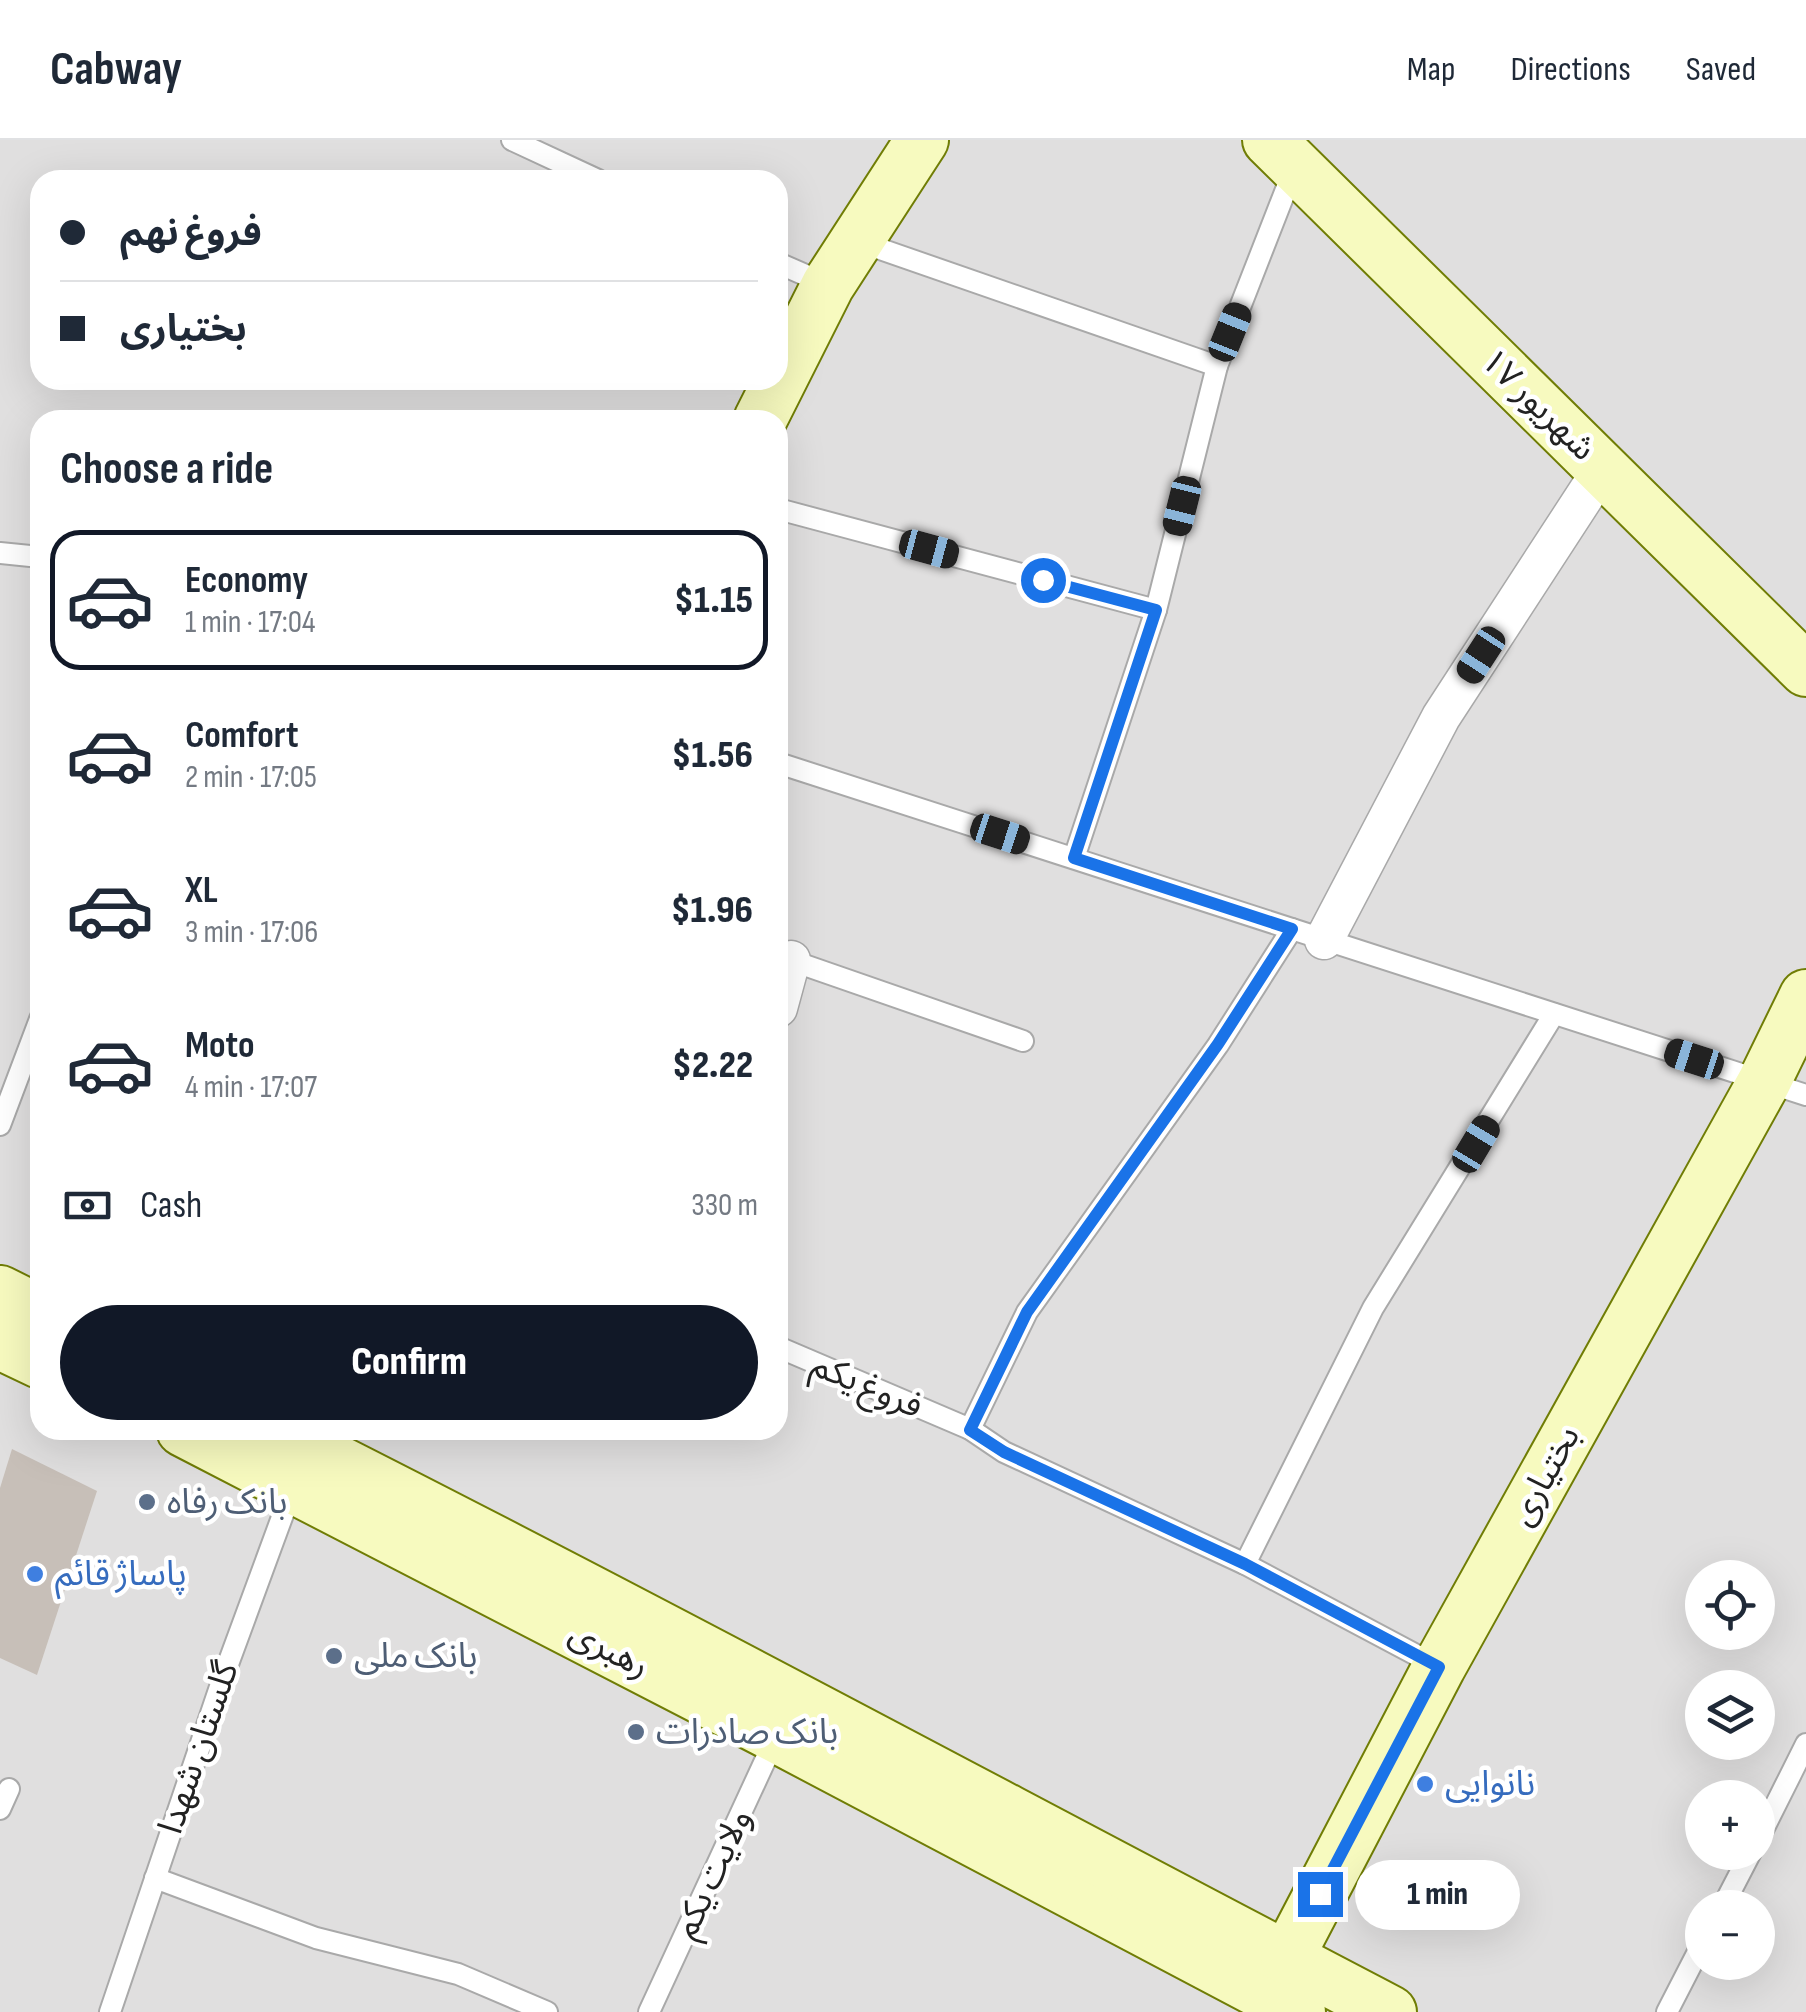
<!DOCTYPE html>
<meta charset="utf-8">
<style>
body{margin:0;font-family:"Sofia Sans Condensed","Noto Sans Arabic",sans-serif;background:#f6f6f7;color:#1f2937;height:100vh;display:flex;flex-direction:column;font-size:38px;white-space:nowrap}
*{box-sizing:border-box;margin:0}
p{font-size:32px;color:#747a83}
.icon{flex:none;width:55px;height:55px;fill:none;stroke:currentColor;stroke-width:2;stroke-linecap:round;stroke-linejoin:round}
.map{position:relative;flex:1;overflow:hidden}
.side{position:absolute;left:30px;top:270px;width:758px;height:1030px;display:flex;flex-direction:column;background:#fff;border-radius:30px;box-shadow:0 10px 40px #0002}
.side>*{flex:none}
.banner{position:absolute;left:30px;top:30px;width:758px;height:220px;border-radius:30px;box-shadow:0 10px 40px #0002;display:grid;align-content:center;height:220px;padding:0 30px;background:#fff}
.fabs{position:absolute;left:1685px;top:1420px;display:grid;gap:20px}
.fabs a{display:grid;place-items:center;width:90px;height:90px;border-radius:50%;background:#fff;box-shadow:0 10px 40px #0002;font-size:50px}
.end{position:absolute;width:45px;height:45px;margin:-22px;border:12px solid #1a73e8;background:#fff;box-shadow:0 0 0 5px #fff}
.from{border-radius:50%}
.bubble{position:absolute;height:70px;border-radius:35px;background:#fff;box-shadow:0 10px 40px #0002;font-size:32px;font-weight:800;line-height:70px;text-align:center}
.car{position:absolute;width:30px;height:60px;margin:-30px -15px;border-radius:12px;box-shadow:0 0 8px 2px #0007;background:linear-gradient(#222 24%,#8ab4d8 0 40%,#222 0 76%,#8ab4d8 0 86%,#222 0)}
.banner b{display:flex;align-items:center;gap:35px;height:95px;font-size:38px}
.banner b+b{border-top:2px solid #e0e1e3}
.banner i{width:25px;height:25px;background:#1f2937}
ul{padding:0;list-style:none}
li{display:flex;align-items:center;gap:30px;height:140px;margin:0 20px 15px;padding:0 10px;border:5px solid transparent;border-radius:30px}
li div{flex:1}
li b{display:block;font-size:38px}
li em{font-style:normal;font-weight:800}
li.current{border-color:#111827}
li>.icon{width:90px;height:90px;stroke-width:1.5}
h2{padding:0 30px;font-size:45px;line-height:120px}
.pay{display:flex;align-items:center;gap:25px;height:110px;padding:0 30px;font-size:38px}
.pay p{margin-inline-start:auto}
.cta{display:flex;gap:20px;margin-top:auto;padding:20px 30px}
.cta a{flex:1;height:115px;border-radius:60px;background:#111827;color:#fff;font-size:40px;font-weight:800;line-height:115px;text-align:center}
header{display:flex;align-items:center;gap:60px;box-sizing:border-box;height:140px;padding:0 50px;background:#fff;border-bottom:2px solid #e0e1e3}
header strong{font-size:48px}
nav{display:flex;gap:55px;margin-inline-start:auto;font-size:35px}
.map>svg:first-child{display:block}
.residential{fill:#e0dfdf;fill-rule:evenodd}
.building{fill:#c7bfb8}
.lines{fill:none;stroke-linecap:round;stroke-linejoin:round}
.lane-casing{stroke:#a9a9a9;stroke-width:24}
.street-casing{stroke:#a9a9a9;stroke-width:41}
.secondary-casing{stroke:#707d05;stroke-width:56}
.lane{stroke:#fff;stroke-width:20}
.street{stroke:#fff;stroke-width:38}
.secondary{stroke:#f7fabf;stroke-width:52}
.route{stroke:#1a73e8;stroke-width:12}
.service-dot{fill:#5c6f8a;stroke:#fff;stroke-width:4}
.shop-dot{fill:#3f7fe0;stroke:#fff;stroke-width:4}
.labels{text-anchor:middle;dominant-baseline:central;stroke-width:9;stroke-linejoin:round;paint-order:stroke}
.street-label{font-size:35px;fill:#222;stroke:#fff}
.service-label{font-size:35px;fill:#4e5e75;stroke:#fff;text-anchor:start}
.shop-label{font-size:35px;fill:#366cbe;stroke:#fff;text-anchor:start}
</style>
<header>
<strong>Cabway</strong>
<nav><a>Map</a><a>Directions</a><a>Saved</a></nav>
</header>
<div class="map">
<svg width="1806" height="1872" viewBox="0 0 1806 1872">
<rect width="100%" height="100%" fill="#f2efe9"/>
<path class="residential" d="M0,0H1806V1872H0ZM40,40H778V240H40ZM40,280H778V1290H40ZM1702,1438H1758V1492H1702ZM1702,1548H1758V1602H1702ZM1702,1658H1758V1712H1702ZM1702,1768H1758V1822H1702Z"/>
<polygon class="building" points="12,1309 97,1351 37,1535 0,1518 0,1348"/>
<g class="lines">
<g class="lane-casing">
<g id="lane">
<polyline points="512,0 598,40"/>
<polyline points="860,102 1217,226"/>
<polyline points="778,123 826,144"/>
<polyline points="778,369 1156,470"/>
<polyline points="0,413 40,417"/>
<polyline points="778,623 1806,955"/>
<polyline points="1074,718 1156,470 1217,226 1294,29"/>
<polyline points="784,818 1023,901"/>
<polyline points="0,985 40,879"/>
<polyline points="778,1207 970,1289 1004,1312 1245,1424 1437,1526"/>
<polyline points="970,1289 1027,1172 1218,905 1292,789"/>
<polyline points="1245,1424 1373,1168 1554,874"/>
<polyline points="0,1669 9,1649"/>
<polyline points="1758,1700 1806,1604"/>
<polyline points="155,1738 316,1798 458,1834 547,1872"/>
<polyline points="1722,1768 1751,1712"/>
<polyline points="110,1872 224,1535 292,1350"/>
<polyline points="649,1872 776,1597"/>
<polyline points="1667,1872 1702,1804"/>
</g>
</g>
<g class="street-casing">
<g id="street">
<polyline points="1324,800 1441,577 1603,328"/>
<polyline points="778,868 791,820"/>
</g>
</g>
<g class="secondary-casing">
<g id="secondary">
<polyline points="1269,0 1806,530"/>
<polyline points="760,280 828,145 922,0"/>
<polyline points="0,1152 40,1172"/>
<polyline points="0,1203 40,1222"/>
<polyline points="183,1290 776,1596 1299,1872"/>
<path d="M275,1290C649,1478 1018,1678 1390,1872"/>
<polyline points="1287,1818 1439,1527 1764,942 1806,856"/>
</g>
</g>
<use href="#lane" class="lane"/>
<use href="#street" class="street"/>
<use href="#secondary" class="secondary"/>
</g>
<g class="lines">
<polyline class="route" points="1043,440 1156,470 1074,718 1292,789 1218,904 1027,1172 970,1290 1004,1312 1245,1424 1439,1527 1320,1754"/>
</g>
<g class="service-dot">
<circle cx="147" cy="1362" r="10"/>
<circle cx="334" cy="1516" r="10"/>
<circle cx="636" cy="1592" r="10"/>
</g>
<g class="shop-dot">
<circle cx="35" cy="1434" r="10"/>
<circle cx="1425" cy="1644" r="10"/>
</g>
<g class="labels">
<g class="street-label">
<text transform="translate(1538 265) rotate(44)">۱۷ شهریور</text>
<text transform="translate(867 1246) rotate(23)">فروغ یکم</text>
<text transform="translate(1545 1336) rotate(-61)">بختیاری</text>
<text transform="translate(609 1510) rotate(27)">رهبری</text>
<text transform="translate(199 1608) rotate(-71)">گلستان شهدا</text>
<text transform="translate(713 1734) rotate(-65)">ولایت یکم</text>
</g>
<g class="service-label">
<text x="167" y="1362">بانک رفاه</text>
<text x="354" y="1516">بانک ملی</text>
<text x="656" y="1592">بانک صادرات</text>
</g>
<g class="shop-label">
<text x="55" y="1434">پاساژ قائم</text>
<text x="1445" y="1644">نانوایی</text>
</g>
</g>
</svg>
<div class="fabs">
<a><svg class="icon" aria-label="locate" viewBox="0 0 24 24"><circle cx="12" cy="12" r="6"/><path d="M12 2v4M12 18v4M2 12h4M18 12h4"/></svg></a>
<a><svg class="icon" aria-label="layers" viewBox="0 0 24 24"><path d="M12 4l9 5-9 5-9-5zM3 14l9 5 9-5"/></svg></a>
<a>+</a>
<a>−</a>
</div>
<i class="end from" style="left:1043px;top:440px"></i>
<i class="end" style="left:1320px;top:1754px"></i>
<div class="bubble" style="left:1355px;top:1720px;width:165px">1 min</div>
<i class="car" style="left:1230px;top:192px;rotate:22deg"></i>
<i class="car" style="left:1182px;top:366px;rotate:194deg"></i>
<i class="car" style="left:929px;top:409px;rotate:105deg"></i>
<i class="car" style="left:1481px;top:515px;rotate:213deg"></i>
<i class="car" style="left:1000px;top:694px;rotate:108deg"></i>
<i class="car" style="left:1694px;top:919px;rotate:288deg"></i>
<i class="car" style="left:1476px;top:1004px;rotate:31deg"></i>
<div class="banner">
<b><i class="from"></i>فروغ نهم</b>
<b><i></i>بختیاری</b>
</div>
<section class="side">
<h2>Choose a ride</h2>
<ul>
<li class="current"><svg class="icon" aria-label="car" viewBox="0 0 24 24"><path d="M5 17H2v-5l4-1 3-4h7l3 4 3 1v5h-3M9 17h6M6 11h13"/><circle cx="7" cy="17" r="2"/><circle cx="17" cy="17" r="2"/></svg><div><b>Economy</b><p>1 min · 17:04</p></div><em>$1.15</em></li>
<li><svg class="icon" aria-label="car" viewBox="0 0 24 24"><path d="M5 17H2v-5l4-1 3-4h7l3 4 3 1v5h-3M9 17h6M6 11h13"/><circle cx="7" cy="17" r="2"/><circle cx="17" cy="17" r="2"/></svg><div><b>Comfort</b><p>2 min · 17:05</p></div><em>$1.56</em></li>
<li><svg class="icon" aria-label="car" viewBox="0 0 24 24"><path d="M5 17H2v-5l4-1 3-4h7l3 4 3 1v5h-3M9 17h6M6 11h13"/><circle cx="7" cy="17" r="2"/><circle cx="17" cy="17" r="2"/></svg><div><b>XL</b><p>3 min · 17:06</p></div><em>$1.96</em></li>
<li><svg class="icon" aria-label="car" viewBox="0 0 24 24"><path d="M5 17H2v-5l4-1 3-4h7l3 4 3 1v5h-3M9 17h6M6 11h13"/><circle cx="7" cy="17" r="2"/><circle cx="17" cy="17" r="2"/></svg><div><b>Moto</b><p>4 min · 17:07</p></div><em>$2.22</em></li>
</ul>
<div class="pay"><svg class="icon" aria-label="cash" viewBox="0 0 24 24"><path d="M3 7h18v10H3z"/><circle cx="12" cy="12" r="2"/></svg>Cash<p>330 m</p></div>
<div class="cta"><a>Confirm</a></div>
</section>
</div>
